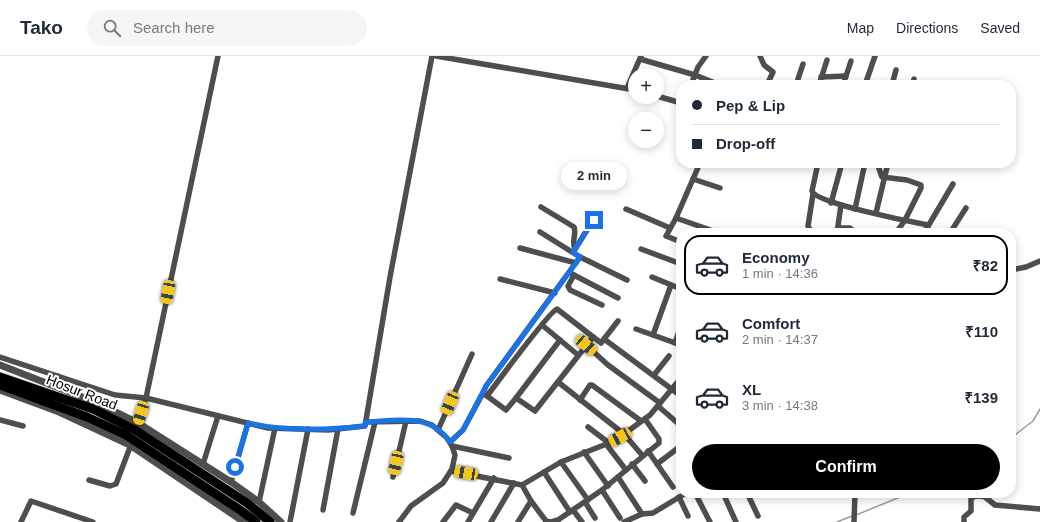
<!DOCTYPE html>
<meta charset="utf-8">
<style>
body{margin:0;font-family:Arial,sans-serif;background:#f6f6f7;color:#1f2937;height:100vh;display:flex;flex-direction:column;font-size:15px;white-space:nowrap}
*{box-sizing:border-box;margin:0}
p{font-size:13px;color:#747a83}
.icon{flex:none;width:22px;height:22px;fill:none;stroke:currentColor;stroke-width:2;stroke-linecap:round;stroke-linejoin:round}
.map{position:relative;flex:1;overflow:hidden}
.side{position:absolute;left:676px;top:172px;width:340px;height:270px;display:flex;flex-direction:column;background:#fff;border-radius:16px;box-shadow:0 2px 10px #0003}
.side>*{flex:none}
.banner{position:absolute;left:676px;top:24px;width:340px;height:88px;border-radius:16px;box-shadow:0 2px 10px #0003;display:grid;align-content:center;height:88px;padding:0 16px;background:#fff}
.buttons{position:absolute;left:628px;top:12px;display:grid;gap:8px}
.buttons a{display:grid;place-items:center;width:36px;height:36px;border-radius:50%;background:#fff;box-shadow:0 2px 10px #0003;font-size:20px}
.end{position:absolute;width:18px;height:18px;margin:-9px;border:5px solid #1a73e8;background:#fff;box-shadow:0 0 0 2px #fff}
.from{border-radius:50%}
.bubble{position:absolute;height:28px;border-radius:14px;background:#fff;box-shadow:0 2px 10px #0003;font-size:13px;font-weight:700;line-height:28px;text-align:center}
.car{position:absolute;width:12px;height:24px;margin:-12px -6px;border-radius:5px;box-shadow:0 0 3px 1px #0007;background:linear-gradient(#f5c518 24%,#345 0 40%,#f5c518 0 76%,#345 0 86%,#f5c518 0)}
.banner b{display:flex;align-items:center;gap:14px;height:38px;font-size:15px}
.banner b+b{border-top:1px solid #e0e1e3}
.banner i{width:10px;height:10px;background:#1f2937}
ul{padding:7px 0 0;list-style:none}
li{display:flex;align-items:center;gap:12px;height:60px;margin:0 8px 6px;padding:0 8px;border:2px solid transparent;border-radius:16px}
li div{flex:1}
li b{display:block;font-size:15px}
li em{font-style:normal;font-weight:700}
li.selected{border-color:#000}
li>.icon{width:36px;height:36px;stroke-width:1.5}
.button{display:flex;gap:8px;margin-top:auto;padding:8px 16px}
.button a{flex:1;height:46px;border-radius:24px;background:#000;color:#fff;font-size:16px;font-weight:700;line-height:46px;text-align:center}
header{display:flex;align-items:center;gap:24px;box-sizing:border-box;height:56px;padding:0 20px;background:#fff;border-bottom:1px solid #e0e1e3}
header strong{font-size:19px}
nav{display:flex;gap:22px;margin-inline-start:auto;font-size:14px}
.search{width:280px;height:36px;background:#f6f6f7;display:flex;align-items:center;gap:10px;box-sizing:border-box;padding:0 14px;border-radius:22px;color:#747a83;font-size:15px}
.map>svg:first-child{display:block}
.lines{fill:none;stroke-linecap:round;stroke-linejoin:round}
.stream{stroke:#9c9c9c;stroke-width:1.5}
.trunk-casing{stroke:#dbdbdb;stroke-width:11}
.minor{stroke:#4e4e4e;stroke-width:5.5}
.tertiary{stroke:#4e4e4e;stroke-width:7}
.trunk{stroke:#000;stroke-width:9}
.route{stroke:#1a73e8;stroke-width:5}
.labels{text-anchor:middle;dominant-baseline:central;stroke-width:4;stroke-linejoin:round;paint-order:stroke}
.street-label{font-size:14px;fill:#000;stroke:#fff}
</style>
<header>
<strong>Tako</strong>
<div class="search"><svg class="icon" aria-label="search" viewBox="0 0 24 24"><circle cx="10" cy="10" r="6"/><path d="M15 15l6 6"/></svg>Search here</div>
<nav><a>Map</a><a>Directions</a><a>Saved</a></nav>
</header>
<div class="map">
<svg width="1040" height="466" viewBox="0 0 1040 466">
<rect width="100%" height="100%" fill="#fff"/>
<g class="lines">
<g class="stream">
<polyline points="1011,382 1033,365 1040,353"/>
<polyline points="856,459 910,437"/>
<polyline points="837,466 852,460"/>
</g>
<g class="trunk-casing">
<g id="trunk">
<polyline points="0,321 93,353 135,374 247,447 270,466"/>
<polyline points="0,329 87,361 126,379 240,454 256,466"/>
</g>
</g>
<g class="minor">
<polyline points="436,0 635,34"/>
<polyline points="760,0 764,9 773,16 767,29"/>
<polyline points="640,3 695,19 720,29"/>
<polyline points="821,21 846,20"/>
<polyline points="691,29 698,11 706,0"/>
<polyline points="796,29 803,8"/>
<polyline points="819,29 827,4"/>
<polyline points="843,29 851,5"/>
<polyline points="865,29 875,0"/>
<polyline points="892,29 896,14"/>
<polyline points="912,29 914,23"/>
<polyline points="627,32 641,0"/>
<polyline points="657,40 681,47"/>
<polyline points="700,107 676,162 719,177"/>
<path d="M818,107L812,135C815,147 912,166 928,169"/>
<polyline points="877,107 882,121 907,124 921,129 921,132 905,164 896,177"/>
<polyline points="693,123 720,132"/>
<polyline points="831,147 842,107"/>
<path d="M541,151L574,171C577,179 571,184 575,193"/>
<polyline points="626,153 670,172"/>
<polyline points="855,153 865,107"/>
<polyline points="876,157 888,107"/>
<polyline points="676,162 666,180 681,186"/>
<polyline points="839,172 850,172 856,177"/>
<polyline points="540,176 580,201 627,224"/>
<polyline points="812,177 808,170 813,138"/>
<polyline points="837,177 841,149"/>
<polyline points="864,177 871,177"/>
<polyline points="924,177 953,128"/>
<polyline points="950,177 966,152"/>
<polyline points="520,192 576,207"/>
<polyline points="641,193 681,208"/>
<polyline points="574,195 593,164"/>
<polyline points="1011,214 1026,211 1040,205"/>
<polyline points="570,217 618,242"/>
<polyline points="574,219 568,230 570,234 602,249"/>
<polyline points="652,221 681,233"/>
<polyline points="500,223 555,237"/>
<polyline points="542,269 578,299"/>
<polyline points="636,273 681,289"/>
<polyline points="653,279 671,229"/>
<polyline points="604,283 618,265"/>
<polyline points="675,287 681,269"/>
<polyline points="586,289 608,309 660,347"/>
<polyline points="0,301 115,339 146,342 218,0"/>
<polyline points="654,319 669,300"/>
<polyline points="558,326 624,378 642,399"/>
<polyline points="483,337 486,330 580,201"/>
<path d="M487,340C496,328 549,256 557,253L601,287L604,283L681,340"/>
<polyline points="516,342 560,284"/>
<polyline points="580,344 590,329 592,329 641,365"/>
<polyline points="658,350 681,370"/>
<polyline points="0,364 23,370"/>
<polyline points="366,366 420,365 432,369 447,382 452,390 455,399 452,413 443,427 411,450 399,466"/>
<polyline points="137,370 146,342 268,372 328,374 365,370 390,221 432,0"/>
<polyline points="588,371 609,387"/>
<polyline points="438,374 472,298"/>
<polyline points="450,386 463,374 483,337 506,354 516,342 535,355 593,281"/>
<polyline points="606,388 626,414"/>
<polyline points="452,390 509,402"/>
<polyline points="648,395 673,431"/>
<polyline points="584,396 608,430"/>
<polyline points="561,406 588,444"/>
<polyline points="203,408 218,360"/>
<polyline points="632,408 645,425"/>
<polyline points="657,408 678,392"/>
<polyline points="451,415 522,429 531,445 546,465 550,466"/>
<polyline points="544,416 570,456"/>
<polyline points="393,421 406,365"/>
<polyline points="618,421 642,458"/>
<polyline points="89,424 110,430 116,428 132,386"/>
<polyline points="231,426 248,367"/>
<polyline points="522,429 561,406 609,387 620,381 650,359 681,322"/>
<polyline points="602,434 659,387 659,383 645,363"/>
<polyline points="695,437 710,466"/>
<polyline points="723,437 736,466"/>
<polyline points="747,437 758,460"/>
<polyline points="679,441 688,460"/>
<polyline points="259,446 275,372"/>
<polyline points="585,446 595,462"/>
<polyline points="323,454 338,373"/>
<polyline points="573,454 582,466"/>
<polyline points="353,457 375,366"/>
<polyline points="21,466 31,445 93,466"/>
<polyline points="290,466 308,373"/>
<polyline points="443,466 456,449 473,457"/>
<polyline points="468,466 494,422"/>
<polyline points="491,466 514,427"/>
<polyline points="518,466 531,445"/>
<polyline points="551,466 558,464 602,434 620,462"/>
<polyline points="624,466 642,458 653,457 686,437"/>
<polyline points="854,466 855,437"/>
<polyline points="964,466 964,461 971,455 971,443 976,439 985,441 995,449 1040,453"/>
</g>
<g class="tertiary">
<polyline points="0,309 95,346 138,367 231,426 259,446 281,466"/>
<polyline points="56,330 58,321"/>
<polyline points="0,334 59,356 130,389 244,466"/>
</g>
<use href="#trunk" class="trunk"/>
</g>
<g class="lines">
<path class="route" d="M235,411L248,367C286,376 327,374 365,370L366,366C396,364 431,357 450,386L463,374L486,330L576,207L580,201L573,196L594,164"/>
</g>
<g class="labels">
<g class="street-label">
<text transform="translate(82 336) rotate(21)">Hosur Road</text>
</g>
</g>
</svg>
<div class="buttons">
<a>+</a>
<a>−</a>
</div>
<i class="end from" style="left:235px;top:411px"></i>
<i class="end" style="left:594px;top:164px"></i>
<div class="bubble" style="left:561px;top:106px;width:66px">2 min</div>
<i class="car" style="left:168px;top:236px;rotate:191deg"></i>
<i class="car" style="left:586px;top:289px;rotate:131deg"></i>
<i class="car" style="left:450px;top:347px;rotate:203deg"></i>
<i class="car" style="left:141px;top:357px;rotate:197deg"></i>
<i class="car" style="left:620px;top:381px;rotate:241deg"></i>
<i class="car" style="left:396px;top:407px;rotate:193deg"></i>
<i class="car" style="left:466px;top:417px;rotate:280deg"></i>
<div class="banner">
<b><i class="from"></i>Pep &amp; Lip</b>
<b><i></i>Drop-off</b>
</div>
<section class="side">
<ul>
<li class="selected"><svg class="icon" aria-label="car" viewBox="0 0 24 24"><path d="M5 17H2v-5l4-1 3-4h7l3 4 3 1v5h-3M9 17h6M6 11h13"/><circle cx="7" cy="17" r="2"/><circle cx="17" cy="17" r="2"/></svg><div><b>Economy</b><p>1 min · 14:36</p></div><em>₹82</em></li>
<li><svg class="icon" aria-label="car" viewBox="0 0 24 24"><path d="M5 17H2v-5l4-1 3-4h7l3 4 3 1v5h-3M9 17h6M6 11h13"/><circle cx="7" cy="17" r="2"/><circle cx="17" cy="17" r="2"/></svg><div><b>Comfort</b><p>2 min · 14:37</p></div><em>₹110</em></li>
<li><svg class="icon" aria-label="car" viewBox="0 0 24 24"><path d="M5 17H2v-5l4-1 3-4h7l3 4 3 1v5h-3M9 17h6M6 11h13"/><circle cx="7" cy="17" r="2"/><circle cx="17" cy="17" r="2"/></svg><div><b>XL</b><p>3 min · 14:38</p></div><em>₹139</em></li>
</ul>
<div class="button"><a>Confirm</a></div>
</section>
</div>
